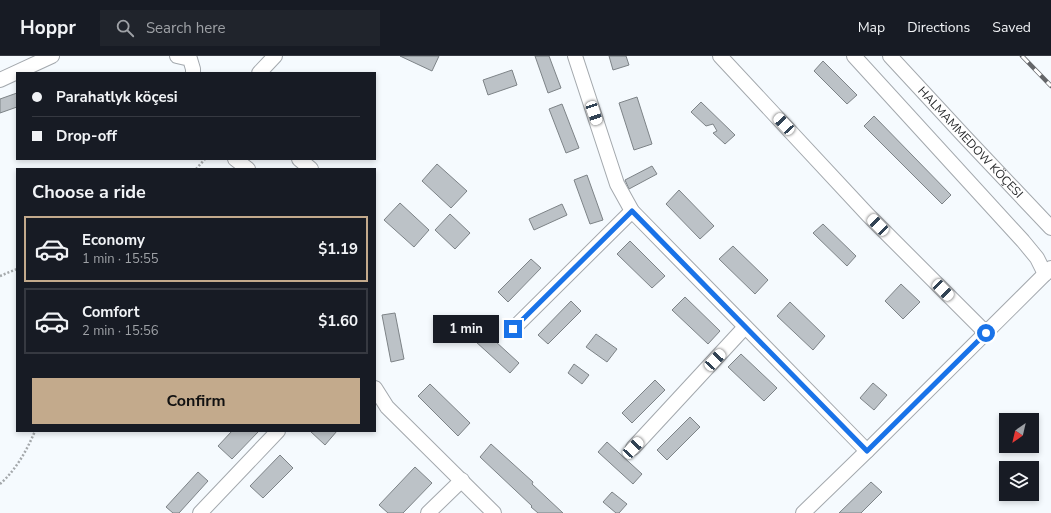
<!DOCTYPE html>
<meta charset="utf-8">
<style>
body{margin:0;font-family:"Nunito Sans",sans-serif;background:#20242c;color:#f1f3f6;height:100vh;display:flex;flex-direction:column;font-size:15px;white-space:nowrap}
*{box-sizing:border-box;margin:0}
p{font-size:13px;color:#9ea1a6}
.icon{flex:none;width:22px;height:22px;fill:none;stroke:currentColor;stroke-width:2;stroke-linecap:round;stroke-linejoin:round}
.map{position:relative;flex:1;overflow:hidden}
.details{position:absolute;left:16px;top:112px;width:360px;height:264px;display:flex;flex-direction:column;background:#171b24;border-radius:0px;box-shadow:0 2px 6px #0003}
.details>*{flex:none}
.guide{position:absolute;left:16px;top:16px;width:360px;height:88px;border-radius:0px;box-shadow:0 2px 6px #0003;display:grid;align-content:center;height:88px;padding:0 16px;background:#171b24}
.needle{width:26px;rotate:214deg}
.buttons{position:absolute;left:999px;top:357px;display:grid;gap:8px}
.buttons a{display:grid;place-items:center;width:40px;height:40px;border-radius:0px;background:#171b24;box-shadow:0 2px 6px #0003;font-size:20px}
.end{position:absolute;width:18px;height:18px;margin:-9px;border:5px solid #1a73e8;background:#fff;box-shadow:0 0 0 2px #fff}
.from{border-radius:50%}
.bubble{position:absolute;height:28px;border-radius:0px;background:#171b24;box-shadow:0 2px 6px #0003;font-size:13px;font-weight:700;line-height:28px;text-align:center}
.car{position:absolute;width:12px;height:24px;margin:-12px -6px;border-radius:5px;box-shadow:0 0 3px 1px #0007;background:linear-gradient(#fff 24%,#345 0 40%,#fff 0 76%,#345 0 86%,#fff 0)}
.guide b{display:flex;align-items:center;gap:14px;height:38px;font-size:15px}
.guide b+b{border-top:1px solid #363941}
.guide i{width:10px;height:10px;background:#f1f3f6}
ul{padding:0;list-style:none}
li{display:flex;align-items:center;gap:12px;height:66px;margin:0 8px 6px;padding:0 8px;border:2px solid #363941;border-radius:0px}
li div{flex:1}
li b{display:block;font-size:15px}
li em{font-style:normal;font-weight:700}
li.current{border-color:#c3aa8c}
li>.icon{width:36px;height:36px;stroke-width:1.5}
h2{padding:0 16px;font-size:18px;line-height:48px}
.button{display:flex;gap:8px;margin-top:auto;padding:8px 16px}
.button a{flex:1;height:46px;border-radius:0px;background:#c3aa8c;color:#111;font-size:16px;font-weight:700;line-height:46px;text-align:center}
header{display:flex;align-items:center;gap:24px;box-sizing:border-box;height:56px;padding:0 20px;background:#171b24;border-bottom:1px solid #363941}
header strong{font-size:19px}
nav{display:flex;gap:22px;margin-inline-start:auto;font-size:14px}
.search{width:280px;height:36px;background:#20242c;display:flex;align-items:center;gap:10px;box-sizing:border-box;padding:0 14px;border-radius:0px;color:#9ea1a6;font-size:15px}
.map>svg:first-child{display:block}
.building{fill:#bcc2c7;stroke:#7d8387}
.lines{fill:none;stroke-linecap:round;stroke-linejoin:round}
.minor-casing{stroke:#a3a8ad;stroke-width:16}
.path{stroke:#a4a8ab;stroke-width:2.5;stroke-dasharray:2 2;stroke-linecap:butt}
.minor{stroke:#fff;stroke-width:14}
.rail-casing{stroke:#646669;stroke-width:4.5}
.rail{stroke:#fff;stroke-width:3;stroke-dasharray:9;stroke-linecap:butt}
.route{stroke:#1a73e8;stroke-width:5}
.labels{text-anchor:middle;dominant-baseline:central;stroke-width:4;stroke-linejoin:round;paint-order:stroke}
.street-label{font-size:12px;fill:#27292b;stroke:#fff}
</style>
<header>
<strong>Hoppr</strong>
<div class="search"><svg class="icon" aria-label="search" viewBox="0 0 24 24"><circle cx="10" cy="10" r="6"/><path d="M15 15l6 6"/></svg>Search here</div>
<nav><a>Map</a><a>Directions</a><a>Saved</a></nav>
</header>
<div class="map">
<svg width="1051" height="457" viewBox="0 0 1051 457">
<rect width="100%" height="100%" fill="#f5fafe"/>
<g class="building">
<polygon points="400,0 439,0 432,15"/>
<polygon points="535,0 549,0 561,32 548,37"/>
<polygon points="609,0 626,0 629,9 613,14"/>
<polygon points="823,5 857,39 847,48 814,15"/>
<polygon points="512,14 517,29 488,39 483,24"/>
<polygon points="17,37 17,51 0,57 0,43"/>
<polygon points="637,41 652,88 634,94 619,47"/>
<polygon points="701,46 735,79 725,88 713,77 717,75 713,68 706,70 691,56"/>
<polygon points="562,48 579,92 566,97 549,53"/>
<polygon points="874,60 951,139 942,148 864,70"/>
<polygon points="437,108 467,135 451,152 422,125"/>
<polygon points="652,110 657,118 629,133 625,124"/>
<polygon points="587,119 603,164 590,168 574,124"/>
<polygon points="679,134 714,170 700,183 666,148"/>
<polygon points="400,147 429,174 414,191 384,164"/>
<polygon points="562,148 567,159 534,174 529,163"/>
<polygon points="450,158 470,177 455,193 435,174"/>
<polygon points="823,168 856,200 847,210 813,177"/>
<polygon points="630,185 665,220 652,232 617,198"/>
<polygon points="733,190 768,224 755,238 719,203"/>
<polygon points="531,203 541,212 508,246 498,236"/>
<polygon points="901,228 920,246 903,263 885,245"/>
<polygon points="685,241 720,275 708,288 672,254"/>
<polygon points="571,245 581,255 548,288 538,279"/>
<polygon points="790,246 825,280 813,294 777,260"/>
<polygon points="395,257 404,303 391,306 382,259"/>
<polygon points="484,275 519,307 510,317 475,285"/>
<polygon points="596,278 617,293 607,306 586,291"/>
<polygon points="741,298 777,332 764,345 728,311"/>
<polygon points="574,308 589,319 582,328 568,317"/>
<polygon points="655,324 665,334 632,367 622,357"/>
<polygon points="873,327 887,339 874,354 860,342"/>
<polygon points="430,328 470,367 458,380 418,340"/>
<polygon points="690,361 700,371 667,404 657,394"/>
<polygon points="232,375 259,375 232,403 218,390"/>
<polygon points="310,375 337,375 325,389"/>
<polygon points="607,386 642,418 633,428 598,396"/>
<polygon points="491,388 533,426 532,428 563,457 538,457 531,451 532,450 480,401"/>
<polygon points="280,399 293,412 263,442 250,430"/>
<polygon points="415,411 432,427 403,457 388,457 379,449"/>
<polygon points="198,416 208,425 179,457 173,457 166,451"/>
<polygon points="871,426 882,436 861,457 839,457"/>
<polygon points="612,436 627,448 619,457 616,457 603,446"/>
</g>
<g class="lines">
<g class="minor-casing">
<g id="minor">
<polyline points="177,0 190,3 193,13 193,17"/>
<polyline points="575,0 617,128 632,155 867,395 1051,212"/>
<polyline points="720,0 868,159 986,277"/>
<polyline points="854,0 1023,185 1037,202 1045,218"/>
<path id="s1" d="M890,0L964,80L1051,172"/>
<polyline points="259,17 275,0"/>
<polyline points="0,24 52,0"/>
<polyline points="235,103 248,113"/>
<polyline points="299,103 311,113"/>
<polyline points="513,273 632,155"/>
<polyline points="375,332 387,351 494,457"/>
<polyline points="633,392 745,271"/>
<polyline points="200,457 278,375"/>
<polyline points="428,457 462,424"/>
<polyline points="803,457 867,395"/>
</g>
</g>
<g class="path">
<polyline points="196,113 205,103"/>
<polyline points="0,220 17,213"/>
<path d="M0,428C16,414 27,394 35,375"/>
</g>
<use href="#minor" class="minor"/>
<g class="rail-casing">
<polyline id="rail" points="1022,0 1051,30"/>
</g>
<use href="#rail" class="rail"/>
</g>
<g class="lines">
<polyline class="route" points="513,273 632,155 867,395 986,277"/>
</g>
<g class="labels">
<g class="street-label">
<text stroke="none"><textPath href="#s1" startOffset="118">HALMAMMEDOW KÖÇESI</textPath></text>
</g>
</g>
</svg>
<div class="buttons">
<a><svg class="needle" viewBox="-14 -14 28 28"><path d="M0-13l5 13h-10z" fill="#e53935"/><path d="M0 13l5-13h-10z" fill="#9ea1a6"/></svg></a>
<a><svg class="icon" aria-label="layers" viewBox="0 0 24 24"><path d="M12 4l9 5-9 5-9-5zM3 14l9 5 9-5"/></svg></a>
</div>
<i class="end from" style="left:986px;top:277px"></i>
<i class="end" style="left:513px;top:273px"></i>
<div class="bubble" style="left:433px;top:259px;width:66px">1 min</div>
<i class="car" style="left:594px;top:57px;rotate:161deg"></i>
<i class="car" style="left:784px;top:68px;rotate:317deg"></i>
<i class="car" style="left:878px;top:169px;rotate:315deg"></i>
<i class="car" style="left:943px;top:234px;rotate:135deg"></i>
<i class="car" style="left:715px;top:304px;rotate:43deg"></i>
<i class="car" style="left:633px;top:392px;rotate:43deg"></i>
<div class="guide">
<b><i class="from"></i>Parahatlyk köçesi</b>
<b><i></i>Drop-off</b>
</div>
<section class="details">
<h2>Choose a ride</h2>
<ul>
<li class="current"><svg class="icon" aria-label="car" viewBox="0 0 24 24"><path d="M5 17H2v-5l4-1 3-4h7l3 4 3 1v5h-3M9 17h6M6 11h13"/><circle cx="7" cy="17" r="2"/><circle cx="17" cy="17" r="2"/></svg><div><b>Economy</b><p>1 min · 15:55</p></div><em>$1.19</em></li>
<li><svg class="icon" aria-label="car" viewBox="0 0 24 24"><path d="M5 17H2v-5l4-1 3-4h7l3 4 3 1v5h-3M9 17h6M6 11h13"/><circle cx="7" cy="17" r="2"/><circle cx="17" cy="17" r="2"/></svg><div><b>Comfort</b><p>2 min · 15:56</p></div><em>$1.60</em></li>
</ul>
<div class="button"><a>Confirm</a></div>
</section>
</div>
